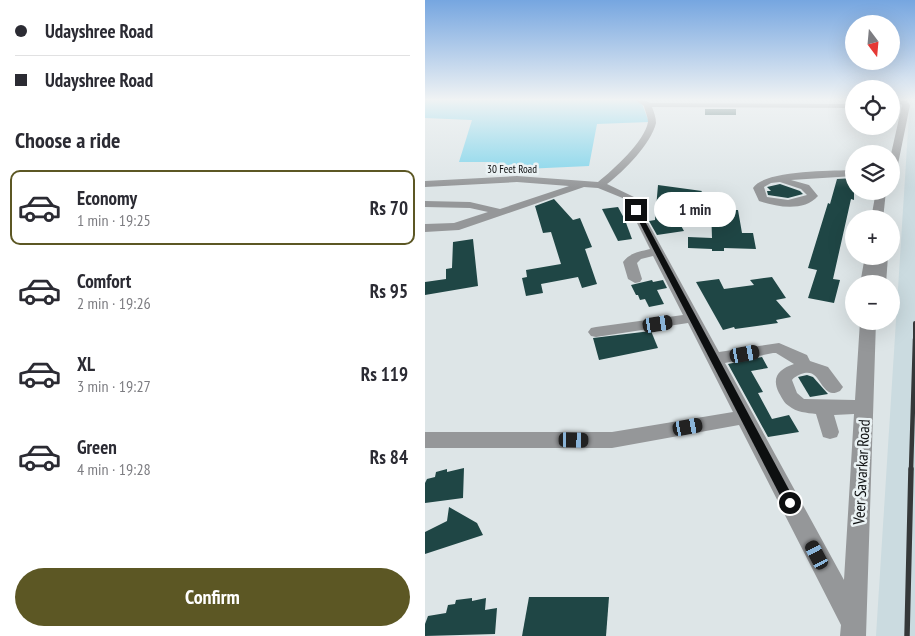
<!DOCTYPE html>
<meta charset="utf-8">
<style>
body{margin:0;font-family:"PT Sans Narrow",sans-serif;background:#f7f7f7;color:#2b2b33;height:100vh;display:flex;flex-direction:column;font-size:19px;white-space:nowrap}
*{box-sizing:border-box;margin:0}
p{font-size:16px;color:#7c7c81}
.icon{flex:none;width:28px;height:28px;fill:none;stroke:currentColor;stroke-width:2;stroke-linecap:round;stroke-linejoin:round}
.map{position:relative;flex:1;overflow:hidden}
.details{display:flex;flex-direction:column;background:#fff;width:425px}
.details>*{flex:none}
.banner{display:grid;align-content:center;height:110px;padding:0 15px;background:#fff}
.needle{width:32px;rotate:164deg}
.buttons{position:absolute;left:420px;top:15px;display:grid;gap:10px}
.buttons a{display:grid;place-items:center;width:55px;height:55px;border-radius:50%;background:#fff;box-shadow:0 5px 20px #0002;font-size:25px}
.end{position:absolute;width:22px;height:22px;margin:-11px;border:6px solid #0d0f10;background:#fff;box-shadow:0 0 0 2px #fff}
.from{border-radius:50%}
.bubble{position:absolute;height:35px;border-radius:18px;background:#fff;box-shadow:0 5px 20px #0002;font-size:16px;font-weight:700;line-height:35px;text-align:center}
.car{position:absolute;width:15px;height:30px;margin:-15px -8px;border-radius:6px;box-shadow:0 0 4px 1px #0007;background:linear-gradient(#222 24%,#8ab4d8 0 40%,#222 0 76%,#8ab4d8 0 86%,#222 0)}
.banner b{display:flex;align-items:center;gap:18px;height:48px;font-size:19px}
.banner b+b{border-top:1px solid #e1e1e2}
.banner i{width:12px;height:12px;background:#2b2b33}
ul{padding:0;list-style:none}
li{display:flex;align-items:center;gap:15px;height:75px;margin:0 10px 8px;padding:0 5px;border:2px solid transparent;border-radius:10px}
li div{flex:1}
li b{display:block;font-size:19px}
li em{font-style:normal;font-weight:700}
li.on{border-color:#5c5724}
li>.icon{width:45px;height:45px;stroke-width:1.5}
h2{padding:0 15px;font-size:22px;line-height:60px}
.button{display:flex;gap:10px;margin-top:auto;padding:10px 15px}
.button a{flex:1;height:58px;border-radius:30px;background:#5c5724;color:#fff;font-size:20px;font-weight:700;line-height:58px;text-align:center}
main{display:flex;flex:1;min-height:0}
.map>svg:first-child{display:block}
.built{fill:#cbdbe0}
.green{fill:#7bd3ea}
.building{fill:#1f4645}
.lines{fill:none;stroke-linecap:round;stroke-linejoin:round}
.minor{fill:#959799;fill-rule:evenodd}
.rail-far2{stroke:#353839;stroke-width:4}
.rail-far1{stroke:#353839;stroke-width:4.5}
.rail{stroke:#353839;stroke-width:5.5}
.route{fill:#0d0f10}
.labels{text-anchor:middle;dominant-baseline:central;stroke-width:5;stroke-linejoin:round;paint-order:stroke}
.far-street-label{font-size:11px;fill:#0d0f10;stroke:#eaf2f4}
.near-street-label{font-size:16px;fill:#0d0f10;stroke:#eaf2f4}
</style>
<main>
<section class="details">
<div class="banner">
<b><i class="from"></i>Udayshree Road</b>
<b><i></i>Udayshree Road</b>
</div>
<h2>Choose a ride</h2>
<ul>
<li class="on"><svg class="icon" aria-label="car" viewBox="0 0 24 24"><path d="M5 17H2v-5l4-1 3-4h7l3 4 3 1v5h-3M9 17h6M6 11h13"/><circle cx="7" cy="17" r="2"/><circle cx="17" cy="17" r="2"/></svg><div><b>Economy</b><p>1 min · 19:25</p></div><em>Rs 70</em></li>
<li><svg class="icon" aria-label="car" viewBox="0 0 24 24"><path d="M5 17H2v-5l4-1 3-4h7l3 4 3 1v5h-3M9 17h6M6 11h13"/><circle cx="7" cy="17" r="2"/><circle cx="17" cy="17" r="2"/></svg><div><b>Comfort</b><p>2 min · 19:26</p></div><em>Rs 95</em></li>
<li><svg class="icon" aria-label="car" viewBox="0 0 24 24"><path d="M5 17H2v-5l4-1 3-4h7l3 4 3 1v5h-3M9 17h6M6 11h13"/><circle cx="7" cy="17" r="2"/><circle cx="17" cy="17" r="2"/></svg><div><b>XL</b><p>3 min · 19:27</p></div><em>Rs 119</em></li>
<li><svg class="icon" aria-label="car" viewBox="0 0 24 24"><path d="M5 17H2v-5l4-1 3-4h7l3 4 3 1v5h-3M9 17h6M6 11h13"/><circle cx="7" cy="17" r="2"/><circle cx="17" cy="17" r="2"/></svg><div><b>Green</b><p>4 min · 19:28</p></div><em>Rs 84</em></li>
</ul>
<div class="button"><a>Confirm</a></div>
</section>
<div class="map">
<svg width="490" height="636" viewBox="0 0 490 636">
<rect width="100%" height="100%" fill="#dde5e7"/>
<polygon class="built" points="485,99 490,99 490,636 451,636"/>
<polygon class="green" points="0,99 209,99 217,104 224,122 172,124 164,166 79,170 68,162 34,162 47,120 0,118"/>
<g class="building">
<rect x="280" y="109" width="31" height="6"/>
<polygon points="429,178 429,200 426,199 408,279 415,280 409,303 383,298 392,270 383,268 403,203 405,204 412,179"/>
<polygon points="355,184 375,191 378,194 363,198 343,195 342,191 346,191 342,187"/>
<polygon points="233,185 277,191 260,215 250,215 259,231 232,235 224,221 230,220"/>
<polygon points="129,199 148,220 155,218 167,247 160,249 172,284 157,288 153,277 116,284 118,293 101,296 97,278 102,277 101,270 136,264 126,232 118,233 110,206"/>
<polygon points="193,207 200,220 207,239 193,241 177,209"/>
<polygon points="286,207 310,207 310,210 313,210 317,233 328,233 331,249 299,248 299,251 287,251 287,249 263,248 263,237 287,238"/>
<polygon points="48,239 53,286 0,295 0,282 21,279 21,269 27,268 28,242"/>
<polygon points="347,277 361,298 351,300 366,317 351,320 353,323 310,329 309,327 298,330 271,282 294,279 299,289 329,285 325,280"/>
<polygon points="227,280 228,282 238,280 242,288 232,290 239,304 224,307 220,299 215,300 213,295 211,295 206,285"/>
<polygon points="226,331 233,348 174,360 168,338"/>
<polygon points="337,357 343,368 326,371 338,392 333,393 347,419 364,415 374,432 343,437 303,364"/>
<polygon points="382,375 388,377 403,394 385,397 373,377"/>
<polygon points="39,468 38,498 0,503 0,483 2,479 10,477 11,472 22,469 22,472"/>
<polygon points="24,507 52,523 58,535 0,554 0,532 22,521"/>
<polygon points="104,597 184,597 181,636 97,636"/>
<polygon points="47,598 47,601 61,598 60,610 72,608 70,634 0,636 0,624 3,616 21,613 23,605 30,604 31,600"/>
</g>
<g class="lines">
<g class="minor">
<path d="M209,99H218L225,103L429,104V108L227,107C229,112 231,118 231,123C226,144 199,171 182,184L209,197L294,352L354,343L382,355L385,361L403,367L418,387L415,391C411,393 407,394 404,392C393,385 393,368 376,374C372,376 369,377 367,380L372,393L379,399L430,400L435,321H451L441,636H415L416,625L314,425L187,448H0V432H187L308,412L263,323L171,337L166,336L163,332L166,328L171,327L258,315L228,256L216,259L212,263L217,279L215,282L210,283L203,279L198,262C206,252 214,252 225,249L200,199L173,188L159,187L34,230L0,232V224L29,223L63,212L45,208L0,207V201L45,202L75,209L144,186L92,182L0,187V181L92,176L173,182C188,170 220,141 223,122C223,117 220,111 219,106ZM348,353H351L369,364C354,369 346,377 354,393C357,398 359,403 364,406C371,412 382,413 391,414L398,437L405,439L412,437L414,432L409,415L429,414L419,580L300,363Z"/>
<path d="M467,99C474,98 481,98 485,105L471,174L466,177V154L477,105Z"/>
<path d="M429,170V176L366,180L384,185L393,196C379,212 352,207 334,201L328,188C339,170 407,171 429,170ZM355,182L376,189L382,195L363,200L342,197L339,187L346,183Z"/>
<polygon points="451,191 461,191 458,219 446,219"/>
<polygon points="440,256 463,256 461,284 435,284"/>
</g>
<polyline class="rail-far2" points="490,341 490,323"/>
<polyline class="rail-far1" points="486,470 490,339"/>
<polyline class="rail" points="482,636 486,469"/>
</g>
<linearGradient id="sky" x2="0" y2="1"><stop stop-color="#76a6e0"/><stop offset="0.53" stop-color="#f0f3f4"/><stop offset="1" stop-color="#f0f3f4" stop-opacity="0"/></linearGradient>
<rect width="490" height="188" fill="url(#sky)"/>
<polygon class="route" points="211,209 214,210 369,499 371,503 369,507 365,508 361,507 208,210"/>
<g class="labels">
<g class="far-street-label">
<text x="87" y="169">30 Feet Road</text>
</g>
<g class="near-street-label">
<text transform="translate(436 472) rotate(-87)">Veer Savarkar Road</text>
</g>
</g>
</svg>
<div class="buttons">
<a><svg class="needle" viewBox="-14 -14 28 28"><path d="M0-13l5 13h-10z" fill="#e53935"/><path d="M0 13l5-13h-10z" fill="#7c7c81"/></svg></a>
<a><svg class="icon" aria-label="locate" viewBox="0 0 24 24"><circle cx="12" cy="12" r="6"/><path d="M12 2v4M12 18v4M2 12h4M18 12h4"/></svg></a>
<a><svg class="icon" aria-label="layers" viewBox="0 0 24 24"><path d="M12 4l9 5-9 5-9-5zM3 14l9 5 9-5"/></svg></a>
<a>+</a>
<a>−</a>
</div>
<i class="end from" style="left:365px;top:503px"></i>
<i class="end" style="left:211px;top:210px"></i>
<div class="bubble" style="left:229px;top:192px;width:82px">1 min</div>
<i class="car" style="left:233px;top:324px;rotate:81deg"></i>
<i class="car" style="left:320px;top:354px;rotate:80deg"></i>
<i class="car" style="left:263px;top:427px;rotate:80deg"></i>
<i class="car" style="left:149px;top:440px;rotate:91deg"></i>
<i class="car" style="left:392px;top:555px;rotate:332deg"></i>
</div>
</main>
